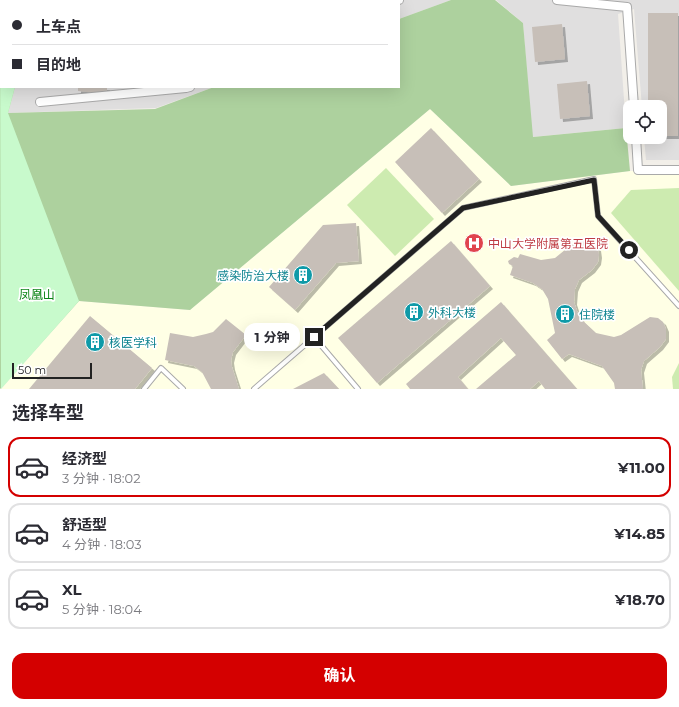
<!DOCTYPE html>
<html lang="zh">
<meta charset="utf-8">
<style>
body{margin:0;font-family:Montserrat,"Noto Sans SC",sans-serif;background:#f2f2f3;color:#2b2b33;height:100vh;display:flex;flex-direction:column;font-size:15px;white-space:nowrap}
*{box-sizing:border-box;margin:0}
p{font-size:13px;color:#7c7c81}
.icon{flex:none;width:22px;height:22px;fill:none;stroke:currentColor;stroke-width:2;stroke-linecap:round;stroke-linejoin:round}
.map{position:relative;height:389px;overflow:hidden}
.details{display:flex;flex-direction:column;background:#fff;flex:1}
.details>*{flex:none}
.top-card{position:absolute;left:0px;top:0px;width:400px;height:88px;box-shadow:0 4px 16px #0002;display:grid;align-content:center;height:88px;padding:0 12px;background:#fff}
.buttons{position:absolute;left:623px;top:100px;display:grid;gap:8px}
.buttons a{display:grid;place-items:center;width:44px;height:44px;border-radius:8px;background:#fff;box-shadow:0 4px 16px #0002;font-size:20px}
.scale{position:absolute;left:12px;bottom:10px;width:80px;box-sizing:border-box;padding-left:4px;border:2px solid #222;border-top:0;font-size:11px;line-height:14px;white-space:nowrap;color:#222;-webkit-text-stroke:3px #fff;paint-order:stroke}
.end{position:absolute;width:18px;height:18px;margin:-9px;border:5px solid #222;background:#fff;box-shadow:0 0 0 2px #fff}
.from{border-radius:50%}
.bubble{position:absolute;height:28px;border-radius:12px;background:#fff;box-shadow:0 4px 16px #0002;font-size:13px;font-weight:700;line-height:28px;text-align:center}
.top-card b{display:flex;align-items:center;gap:14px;height:38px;font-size:15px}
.top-card b+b{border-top:1px solid #e1e1e2}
.top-card i{width:10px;height:10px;background:#2b2b33}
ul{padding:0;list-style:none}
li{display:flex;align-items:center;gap:12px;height:60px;margin:0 8px 6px;padding:0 4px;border:2px solid #e1e1e2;border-radius:12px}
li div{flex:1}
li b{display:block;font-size:15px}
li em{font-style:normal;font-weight:700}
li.active{border-color:#d40000}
li>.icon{width:36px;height:36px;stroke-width:1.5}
h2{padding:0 12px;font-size:18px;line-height:48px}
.primary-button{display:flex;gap:8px;margin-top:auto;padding:8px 12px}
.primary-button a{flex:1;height:46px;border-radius:12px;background:#d40000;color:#fff;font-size:16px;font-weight:700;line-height:46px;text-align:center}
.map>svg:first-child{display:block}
.residential{fill:#e0dfdf}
.education{fill:#ffffe5}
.grass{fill:#cdebb0}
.forest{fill:#add19e}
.park{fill:#c8facc}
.building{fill:#c7bfb8;filter:url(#shadow)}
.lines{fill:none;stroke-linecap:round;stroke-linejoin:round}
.service-casing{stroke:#a9a9a9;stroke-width:6}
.minor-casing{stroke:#a9a9a9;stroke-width:10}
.service{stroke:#fff;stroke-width:4}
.minor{stroke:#fff;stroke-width:8}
.route{stroke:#222;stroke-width:5}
.labels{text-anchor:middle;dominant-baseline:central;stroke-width:3.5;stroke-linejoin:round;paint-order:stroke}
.health-label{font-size:12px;fill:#be3a42;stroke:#fff;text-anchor:start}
.culture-label{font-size:12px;fill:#0d838f;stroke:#fff;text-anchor:start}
.park-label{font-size:12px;fill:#0c8416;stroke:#fff}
</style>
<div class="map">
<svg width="679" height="389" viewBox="0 0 679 389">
<defs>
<filter id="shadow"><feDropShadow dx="3" dy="3" stdDeviation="0" flood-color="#0004"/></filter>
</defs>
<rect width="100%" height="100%" fill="#f2efe9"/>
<g class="residential">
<polygon points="99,0 451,0 399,19 399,1 98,1"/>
<polygon points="496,0 679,0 679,160 646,160 644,137 660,137 660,107 642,107 634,9 618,14 626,128 532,137 523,23"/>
<polygon points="15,87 214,87 156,108 8,113"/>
</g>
<polygon class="education" points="430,109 511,186 630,171 679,171 679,389 1,389 79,301 190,310"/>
<g class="grass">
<polygon points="386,168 434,219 395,256 347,205"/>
<polygon points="679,188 679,291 611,213 631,190"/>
<polygon points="679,363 679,389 673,389 672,377"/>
</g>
<polygon class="forest" points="0,0 99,0 1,1 1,87 15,87 8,113 155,109 214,87 399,87 399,19 451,0 495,0 523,23 533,137 626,128 630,171 511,186 430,109 190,310 79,301 0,389"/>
<polygon class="park" points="0,0 99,0 1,1 1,87 15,87 8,113 79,301 1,389"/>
<g class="building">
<polygon points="648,13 678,13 678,136 660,136 660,107 648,107"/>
<polygon points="562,24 565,59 535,62 532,27"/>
<polygon points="587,81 590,116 560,119 557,84"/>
<polygon points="78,87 107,87 107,94 78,91"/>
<polygon points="431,128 479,179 442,213 395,162"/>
<polygon points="356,223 359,261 336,263 295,310 269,287 323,225"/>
<polygon points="584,240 593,243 598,248 599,255 598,262 592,270 579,280 575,289 574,302 577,311 582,320 596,333 614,337 621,335 650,317 658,318 663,322 666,329 666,339 660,347 644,361 641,370 643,389 615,389 614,383 602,366 569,354 562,359 547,340 555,333 548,299 542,289 533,283 510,275 513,266 509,264 508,261 514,257 518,258 520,254 541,260 555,258 571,245"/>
<polygon points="451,241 490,286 377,383 338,338"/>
<polygon points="501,302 577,389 545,389 539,381 530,389 476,389 516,355 501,338 458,377 468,389 410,389 406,384"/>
<polygon points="90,316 152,368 135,389 29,389"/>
<polygon points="226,319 246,335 233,352 231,360 232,367 239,389 211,389 202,372 194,366 165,360 170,333 193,337 206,334 213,332"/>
<polygon points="324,373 339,389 293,389"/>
</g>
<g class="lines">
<g class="service-casing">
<g id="service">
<polyline points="144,389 161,368 183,389"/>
<polyline points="254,389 314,337"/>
<polyline points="358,389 314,337 463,208 594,179 598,216 679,306"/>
</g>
</g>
<g class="minor-casing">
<g id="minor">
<polyline points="557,0 627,7 634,107"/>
<polyline points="396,1 399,0"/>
<polyline points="40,102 186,88 190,87"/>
<polyline points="636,137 638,170 679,170"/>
</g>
</g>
<use href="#service" class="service"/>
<use href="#minor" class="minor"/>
</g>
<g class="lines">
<polyline class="route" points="314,337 463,208 594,180 598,216 629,250"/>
</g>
<defs>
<g id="hospital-disc" transform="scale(1)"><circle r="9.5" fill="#e0444e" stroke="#fff"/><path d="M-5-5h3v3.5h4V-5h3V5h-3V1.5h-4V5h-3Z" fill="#fff"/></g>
<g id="building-disc" transform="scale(1)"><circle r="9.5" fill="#0f9aa8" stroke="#fff"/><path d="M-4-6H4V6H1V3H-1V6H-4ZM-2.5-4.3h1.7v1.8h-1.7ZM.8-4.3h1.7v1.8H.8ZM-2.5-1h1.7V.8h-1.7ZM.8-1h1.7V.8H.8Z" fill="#fff"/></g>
</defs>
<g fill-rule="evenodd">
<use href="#hospital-disc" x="474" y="243"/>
<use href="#building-disc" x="303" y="275"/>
<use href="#building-disc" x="414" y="312"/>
<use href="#building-disc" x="565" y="314"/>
<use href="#building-disc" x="95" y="342"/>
</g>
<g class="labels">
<g class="health-label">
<text x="488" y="243">中山大学附属第五医院</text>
</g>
<g class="culture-label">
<text x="289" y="275" text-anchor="end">感染防治大楼</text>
<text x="428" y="312">外科大楼</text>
<text x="579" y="314">住院楼</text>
<text x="109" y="342">核医学科</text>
</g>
<g class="park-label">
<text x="37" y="294">凤凰山</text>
</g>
</g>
</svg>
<div class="buttons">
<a><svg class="icon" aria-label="locate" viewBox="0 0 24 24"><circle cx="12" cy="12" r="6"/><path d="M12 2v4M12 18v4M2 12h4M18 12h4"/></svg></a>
</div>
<div class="scale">50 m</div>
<i class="end from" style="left:629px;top:250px"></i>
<i class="end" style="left:314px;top:337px"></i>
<div class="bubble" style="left:244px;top:323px;width:56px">1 分钟</div>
<div class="top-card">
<b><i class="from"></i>上车点</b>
<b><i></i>目的地</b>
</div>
</div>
<section class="details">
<h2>选择车型</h2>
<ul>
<li class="active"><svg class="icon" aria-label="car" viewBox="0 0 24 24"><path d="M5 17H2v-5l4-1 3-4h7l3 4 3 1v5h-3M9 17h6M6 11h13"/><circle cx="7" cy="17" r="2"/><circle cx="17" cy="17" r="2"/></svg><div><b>经济型</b><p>3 分钟 · 18:02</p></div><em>¥11.00</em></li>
<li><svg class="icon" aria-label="car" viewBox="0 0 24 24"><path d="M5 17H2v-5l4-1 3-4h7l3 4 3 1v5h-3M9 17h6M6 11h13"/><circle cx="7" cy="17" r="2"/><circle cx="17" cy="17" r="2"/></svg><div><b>舒适型</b><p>4 分钟 · 18:03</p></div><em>¥14.85</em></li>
<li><svg class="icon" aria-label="car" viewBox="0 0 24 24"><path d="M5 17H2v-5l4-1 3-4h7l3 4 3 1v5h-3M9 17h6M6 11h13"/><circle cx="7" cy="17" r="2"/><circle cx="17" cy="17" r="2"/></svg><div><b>XL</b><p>5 分钟 · 18:04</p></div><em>¥18.70</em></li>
</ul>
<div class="primary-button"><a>确认</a></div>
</section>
